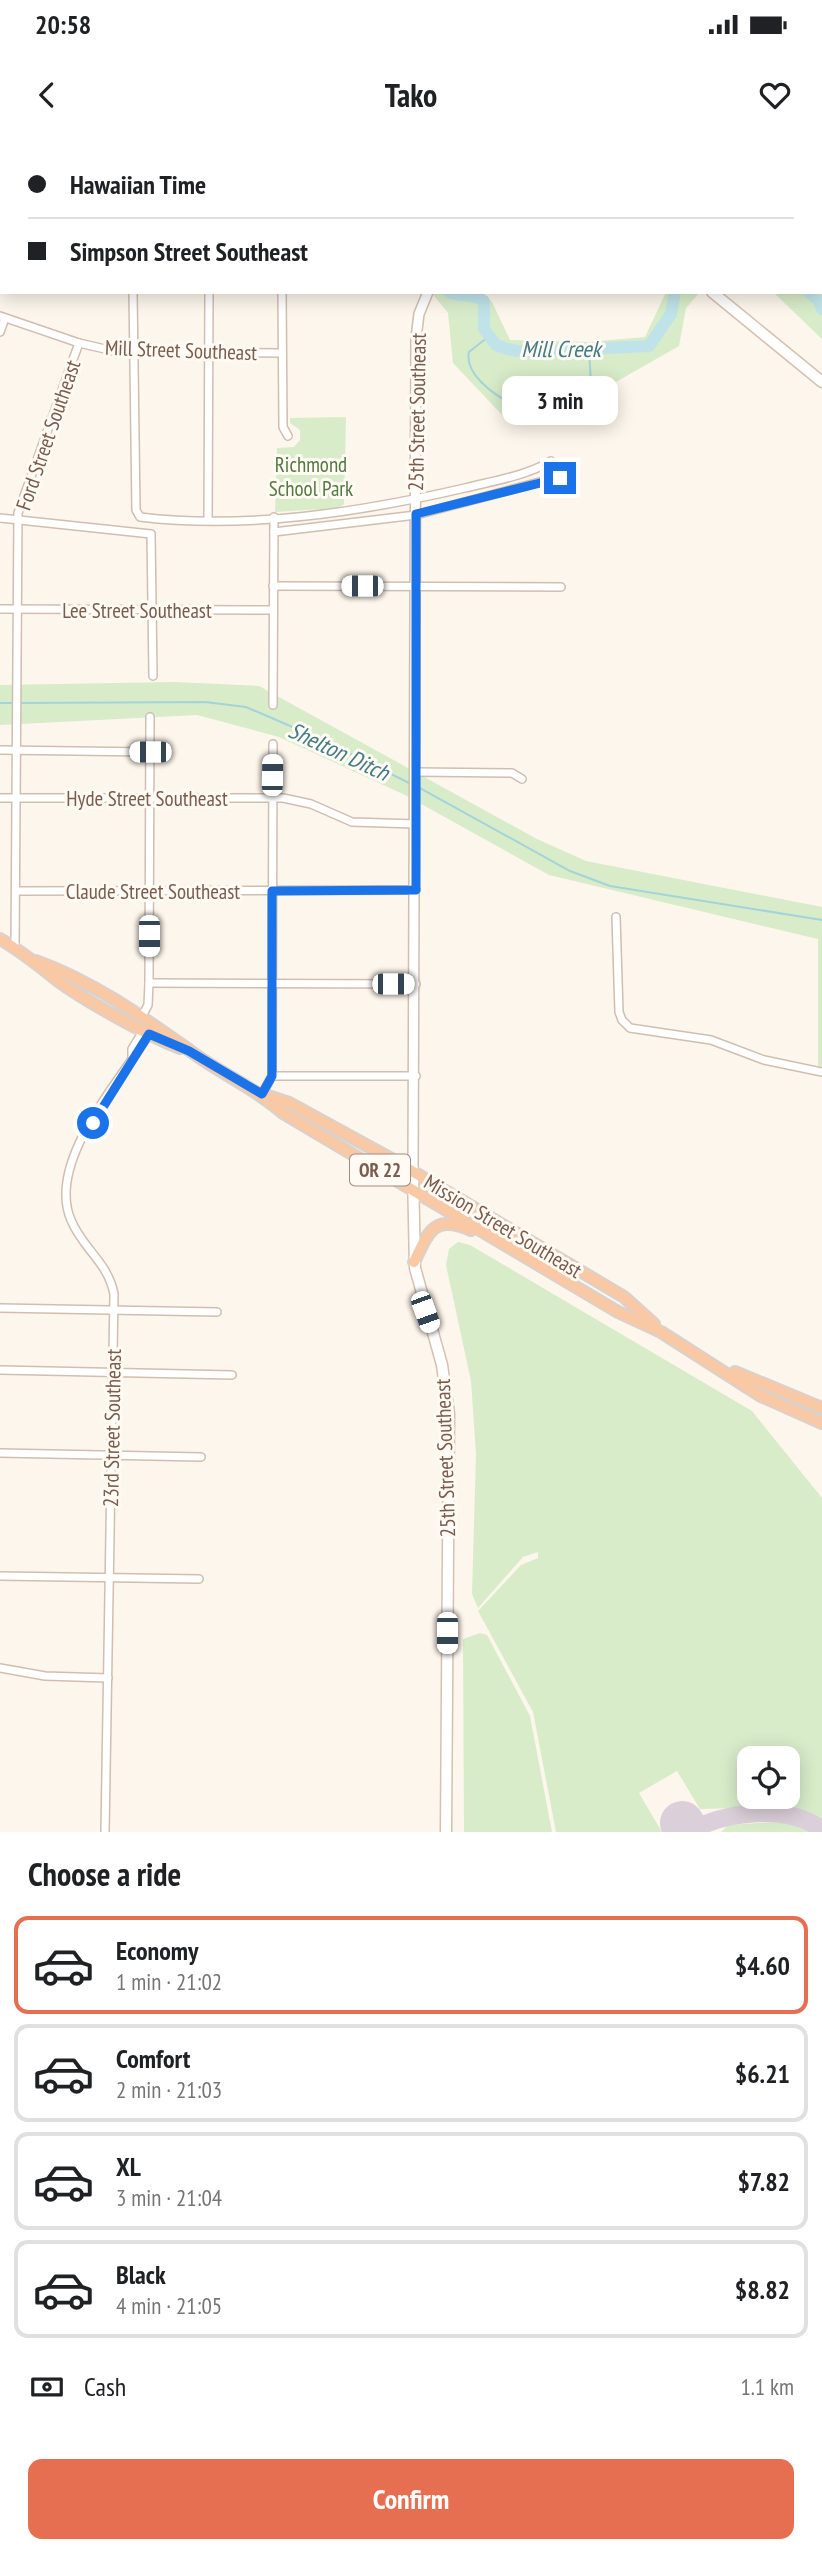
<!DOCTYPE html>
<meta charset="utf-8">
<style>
body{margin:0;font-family:"PT Sans Narrow",sans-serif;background:#f2f2f2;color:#202124;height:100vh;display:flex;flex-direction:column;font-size:26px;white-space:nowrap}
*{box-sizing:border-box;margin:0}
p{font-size:23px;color:#757577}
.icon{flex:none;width:38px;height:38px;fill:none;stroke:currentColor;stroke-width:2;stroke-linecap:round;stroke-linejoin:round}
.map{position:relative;height:1692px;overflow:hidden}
.sheet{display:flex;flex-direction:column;background:#fff;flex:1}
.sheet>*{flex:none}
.hud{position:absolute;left:0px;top:0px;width:822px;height:154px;box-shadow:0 4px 18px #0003;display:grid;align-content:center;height:154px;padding:0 28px;background:#fff}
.controls{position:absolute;left:737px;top:1606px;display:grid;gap:14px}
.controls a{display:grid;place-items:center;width:63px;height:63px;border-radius:14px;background:#fff;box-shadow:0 4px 18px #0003;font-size:35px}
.end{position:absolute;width:32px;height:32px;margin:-16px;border:9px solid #1a73e8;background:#fff;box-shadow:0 0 0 4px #fff}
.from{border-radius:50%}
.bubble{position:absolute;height:49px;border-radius:14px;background:#fff;box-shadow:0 4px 18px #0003;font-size:23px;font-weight:600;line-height:49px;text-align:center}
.car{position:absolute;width:21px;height:42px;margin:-21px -10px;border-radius:9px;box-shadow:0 0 5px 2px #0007;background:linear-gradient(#fff 24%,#345 0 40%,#fff 0 76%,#345 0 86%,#fff 0)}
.hud b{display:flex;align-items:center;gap:24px;height:66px;font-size:26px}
.hud b+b{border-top:2px solid #e0e0e0}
.hud i{width:18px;height:18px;background:#202124}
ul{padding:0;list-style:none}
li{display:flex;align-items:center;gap:21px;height:98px;margin:0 14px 10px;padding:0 14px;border:4px solid #e0e0e0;border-radius:14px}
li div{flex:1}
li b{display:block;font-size:26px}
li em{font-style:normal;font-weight:600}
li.on{border-color:#e76f51}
li>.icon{width:63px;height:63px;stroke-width:1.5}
h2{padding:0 28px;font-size:32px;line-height:84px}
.pay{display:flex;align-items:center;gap:18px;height:77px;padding:0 28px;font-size:26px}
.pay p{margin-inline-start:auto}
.primary-button{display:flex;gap:14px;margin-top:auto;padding:14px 28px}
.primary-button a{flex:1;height:80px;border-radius:14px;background:#e76f51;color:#fff;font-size:28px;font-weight:600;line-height:80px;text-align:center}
.status{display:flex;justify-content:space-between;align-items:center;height:49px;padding:0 35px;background:#fff;direction:ltr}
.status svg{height:19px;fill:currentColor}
header{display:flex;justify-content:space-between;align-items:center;height:91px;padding:0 28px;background:#fff;font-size:32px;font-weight:600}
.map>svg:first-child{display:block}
.green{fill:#d8ecc9;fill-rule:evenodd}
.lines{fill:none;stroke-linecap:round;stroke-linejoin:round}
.stream{stroke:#a5d3da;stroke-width:2}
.river{stroke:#bfe3e8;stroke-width:12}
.taxiway{stroke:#dbcfda;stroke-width:18}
.runway{stroke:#dbcfda;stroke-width:44}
.minor-casing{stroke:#d1beb0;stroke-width:10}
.tertiary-casing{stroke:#d1beb0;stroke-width:12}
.secondary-casing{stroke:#d6c0b0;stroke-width:13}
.trunk-casing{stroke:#dad1cd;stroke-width:14}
.minor{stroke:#fff;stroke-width:7}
.tertiary{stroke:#fff;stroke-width:9}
.secondary{stroke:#fff;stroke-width:10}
.trunk{stroke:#f9c8a4;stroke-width:10}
.route{stroke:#1a73e8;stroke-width:9}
.labels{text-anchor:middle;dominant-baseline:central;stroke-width:6;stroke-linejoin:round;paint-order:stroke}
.shield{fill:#fffaf3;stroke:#a28b7f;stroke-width:2}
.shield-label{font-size:19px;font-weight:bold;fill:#7a5c4d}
.street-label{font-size:21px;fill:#7a5c4d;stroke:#fffaf3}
.park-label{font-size:21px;fill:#537a41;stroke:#fffaf3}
.water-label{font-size:23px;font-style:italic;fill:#437c86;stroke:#fffaf3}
</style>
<div class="status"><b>20:58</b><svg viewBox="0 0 49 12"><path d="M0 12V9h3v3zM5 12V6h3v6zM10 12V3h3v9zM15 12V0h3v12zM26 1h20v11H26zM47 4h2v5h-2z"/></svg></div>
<header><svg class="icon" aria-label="back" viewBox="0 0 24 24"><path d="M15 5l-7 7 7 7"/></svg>Tako<svg class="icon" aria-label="heart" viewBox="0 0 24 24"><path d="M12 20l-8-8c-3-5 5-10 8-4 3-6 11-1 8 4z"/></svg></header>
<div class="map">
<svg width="822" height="1692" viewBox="0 0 822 1692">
<rect width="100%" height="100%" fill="#fdf6ec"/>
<g class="green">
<polygon points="821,140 822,140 822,199 773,152 821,152"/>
<polygon points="431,152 482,152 492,162 510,200 588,202 645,197 666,152 700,152 686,168 679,206 609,246 589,270 563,283 504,277 453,223 448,173"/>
<polygon points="346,277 344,364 338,368 275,372 277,308 294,307 300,300 300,290 290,283 290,278"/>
<polygon points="175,542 259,546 537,699 586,721 822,767 822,929 818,928 818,799 549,735 405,655 279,597 197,575 0,585 0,545"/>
<path d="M458,1102L470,1105L752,1271L822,1358V1681L803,1670L789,1667L700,1669L677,1631L639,1653L662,1692H556L533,1572L478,1471L521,1425L538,1418V1412L523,1417L478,1468L472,1454L476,1314L471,1241L446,1125L449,1109ZM749,1619H788V1657H749Z"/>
<polygon points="480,1493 487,1495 530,1576 552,1692 464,1692 463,1499"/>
<polygon points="777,1682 798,1684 812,1692 721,1692 728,1685"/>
</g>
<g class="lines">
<g class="stream">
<path d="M488,197L469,212C460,251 569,303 592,259L589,210"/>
<polyline points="0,563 12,563"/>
<polyline points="18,563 205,562 246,567 325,601 411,644"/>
<polyline points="420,648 570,731 610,746 822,780"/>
</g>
<g class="river">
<polyline points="241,0 241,2"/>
<path d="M449,152C460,158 473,153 484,161V189L496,205L507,209L523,212L649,206L671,174L675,152"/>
<polyline points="809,152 819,161 822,169"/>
</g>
<path class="taxiway" d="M688,1692C724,1672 787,1663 822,1690"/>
<polyline class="runway" points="682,1683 687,1692"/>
<g class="minor-casing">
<g id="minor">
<polyline points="209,0 209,2"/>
<polyline points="39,2 40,0"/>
<polyline points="134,2 134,0"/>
<polyline points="294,2 295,0"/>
<polyline points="334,2 335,0"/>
<polyline points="0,53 2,54"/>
<polyline points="0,119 2,114"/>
<path d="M133,152L136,370L140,377C246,390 361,372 465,348C493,341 526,336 551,321"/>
<polyline points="282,152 283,287 288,296"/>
<polyline points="0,176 79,203 118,212 282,213"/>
<polyline points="0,192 5,178"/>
<polyline points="0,378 151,394 153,536"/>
<polyline points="208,380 209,152"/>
<polyline points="274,392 416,375 555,338 563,339"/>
<polyline points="273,446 561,447"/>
<polyline points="0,469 273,470"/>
<polyline points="273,565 274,377"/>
<polyline points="0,610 150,612"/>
<polyline points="415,632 512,633 522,639"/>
<polyline points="0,658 283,658 311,664 352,682 415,684"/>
<polyline points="17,751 416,750"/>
<polyline points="616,777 619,872 622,880 630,888 711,900 764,920 822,932"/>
<polyline points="15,808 18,373 79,203"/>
<polyline points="149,843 416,844"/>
<polyline points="142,876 148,865 149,843 150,577"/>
<polyline points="132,916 132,909 143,891"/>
<polyline points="272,936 416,936"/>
<polyline points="262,954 272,936 273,604"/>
<polyline points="0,1168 217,1172"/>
<polyline points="0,1230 232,1235"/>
<polyline points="0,1313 201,1317"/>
<polyline points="0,1436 199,1439"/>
<polyline points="0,1528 45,1536 108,1538"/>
<path d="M105,1692L114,1154C108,1122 82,1108 71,1080C46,1022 120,941 149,894"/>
</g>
</g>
<g class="tertiary-casing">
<polyline id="tertiary" points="413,1032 416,198 419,174 428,152"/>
</g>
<g class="secondary-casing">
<g id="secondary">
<polyline points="482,0 486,2"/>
<polyline points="712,152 822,242"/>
<polyline points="413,1032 415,1128 442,1225 449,1274 446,1692"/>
</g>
</g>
<g class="trunk-casing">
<g id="trunk">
<path d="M0,799C21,811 38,825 57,840C87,862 145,894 180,908"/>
<path d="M36,821C92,841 141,876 189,910C219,933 254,947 283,973L618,1172L661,1192L761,1256L822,1283"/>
<polyline points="265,955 289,963 395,1021 624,1157 654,1184"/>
<path d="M414,1122C429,1091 434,1074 471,1090"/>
<polyline points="735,1232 822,1268"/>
</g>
</g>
<use href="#minor" class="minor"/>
<use href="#tertiary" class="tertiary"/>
<use href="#secondary" class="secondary"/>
<use href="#trunk" class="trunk"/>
</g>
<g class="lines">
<polyline class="route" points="93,983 149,894 189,911 262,954 272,936 272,751 416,750 416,374 560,338"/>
</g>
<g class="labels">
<rect class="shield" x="350" y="1014.5" width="60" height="31" rx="5"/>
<g class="shield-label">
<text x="380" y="1030">OR 22</text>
</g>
<g class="street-label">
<text transform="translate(181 210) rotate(2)">Mill Street Southeast</text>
<text transform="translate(417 272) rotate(-89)">25th Street Southeast</text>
<text transform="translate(48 295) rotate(-71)">Ford Street Southeast</text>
<text x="137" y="470">Lee Street Southeast</text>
<text x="147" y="658">Hyde Street Southeast</text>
<text x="153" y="751">Claude Street Southeast</text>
<text transform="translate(503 1086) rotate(31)">Mission Street Southeast</text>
<text transform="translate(112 1288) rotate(-89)">23rd Street Southeast</text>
<text transform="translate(445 1318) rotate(-92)">25th Street Southeast</text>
</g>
<g class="park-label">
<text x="311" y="324">Richmond<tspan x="311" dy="24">School Park</tspan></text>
</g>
<g class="water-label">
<text x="561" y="208">Mill Creek</text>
<text transform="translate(339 611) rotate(25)">Shelton Ditch</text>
</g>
</g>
</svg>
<div class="controls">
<a><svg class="icon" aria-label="locate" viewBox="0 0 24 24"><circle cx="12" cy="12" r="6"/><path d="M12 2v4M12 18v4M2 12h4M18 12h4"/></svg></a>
</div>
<i class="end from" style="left:93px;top:983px"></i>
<i class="end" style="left:560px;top:338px"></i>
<div class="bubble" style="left:502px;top:236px;width:116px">3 min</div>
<i class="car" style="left:362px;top:446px;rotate:270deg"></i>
<i class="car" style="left:150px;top:612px;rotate:270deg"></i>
<i class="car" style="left:272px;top:635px;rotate:1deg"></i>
<i class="car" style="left:149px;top:796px;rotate:180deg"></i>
<i class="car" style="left:393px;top:844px;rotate:90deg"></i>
<i class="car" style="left:425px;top:1172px;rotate:160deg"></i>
<i class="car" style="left:447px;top:1493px;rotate:180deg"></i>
<div class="hud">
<b><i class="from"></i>Hawaiian Time</b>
<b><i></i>Simpson Street Southeast</b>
</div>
</div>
<section class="sheet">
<h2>Choose a ride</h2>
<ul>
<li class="on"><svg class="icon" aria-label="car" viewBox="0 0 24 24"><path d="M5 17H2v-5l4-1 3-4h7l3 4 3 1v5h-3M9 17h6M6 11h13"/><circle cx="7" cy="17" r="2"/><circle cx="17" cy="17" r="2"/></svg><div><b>Economy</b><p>1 min · 21:02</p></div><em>$4.60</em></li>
<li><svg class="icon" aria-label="car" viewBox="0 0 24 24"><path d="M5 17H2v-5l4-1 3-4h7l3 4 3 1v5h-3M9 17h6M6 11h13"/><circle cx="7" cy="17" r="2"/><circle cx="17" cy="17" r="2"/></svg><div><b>Comfort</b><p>2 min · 21:03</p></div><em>$6.21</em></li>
<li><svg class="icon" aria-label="car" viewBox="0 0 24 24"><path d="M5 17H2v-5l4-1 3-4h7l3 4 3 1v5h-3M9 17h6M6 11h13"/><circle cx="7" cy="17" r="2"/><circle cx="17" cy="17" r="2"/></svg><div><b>XL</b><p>3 min · 21:04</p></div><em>$7.82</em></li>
<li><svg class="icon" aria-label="car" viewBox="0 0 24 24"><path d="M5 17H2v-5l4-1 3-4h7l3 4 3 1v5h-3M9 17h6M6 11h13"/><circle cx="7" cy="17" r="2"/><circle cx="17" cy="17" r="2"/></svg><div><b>Black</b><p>4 min · 21:05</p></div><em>$8.82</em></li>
</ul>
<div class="pay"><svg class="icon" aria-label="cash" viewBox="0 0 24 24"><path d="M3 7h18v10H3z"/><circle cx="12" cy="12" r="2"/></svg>Cash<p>1.1 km</p></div>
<div class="primary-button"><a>Confirm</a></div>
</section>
